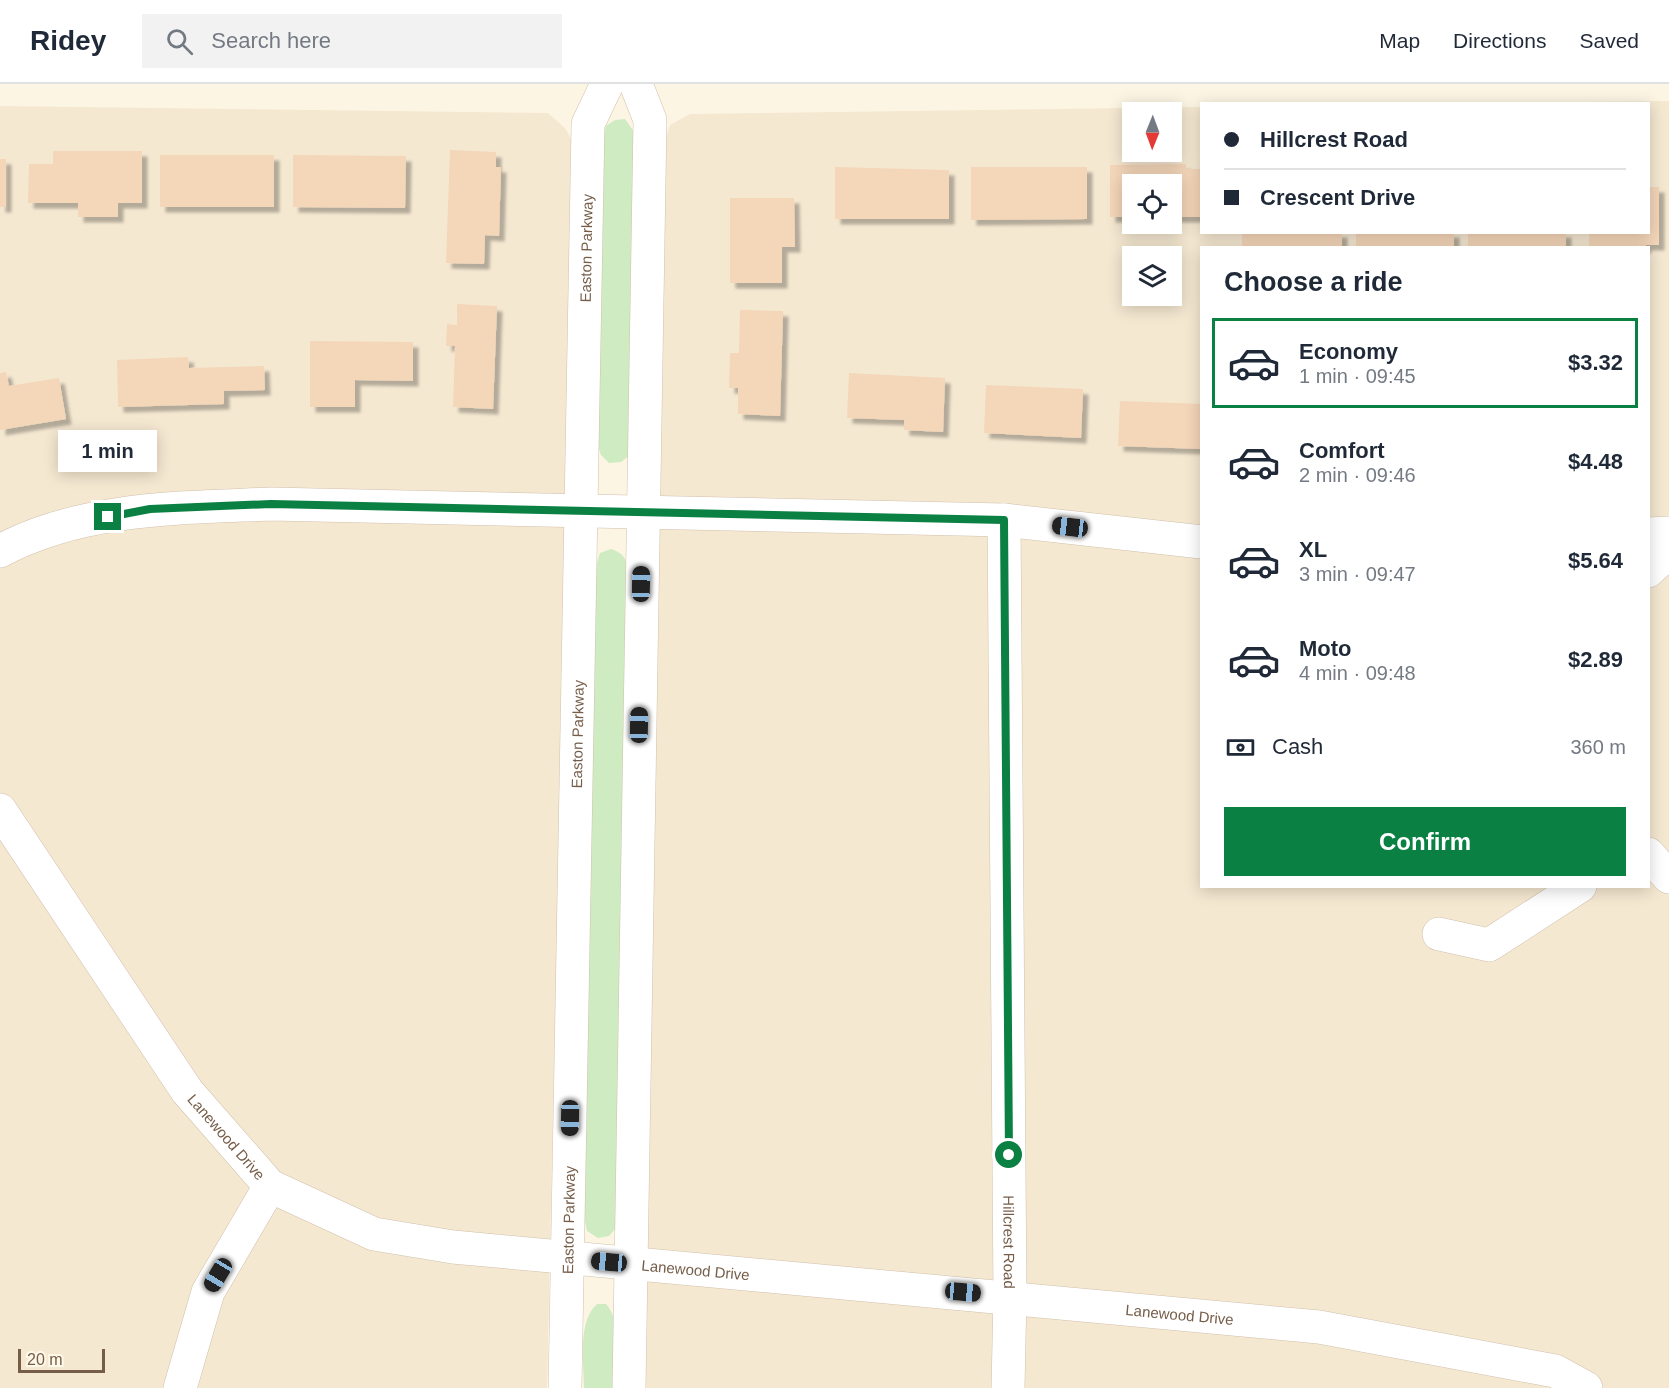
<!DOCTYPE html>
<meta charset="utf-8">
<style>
body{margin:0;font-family:Arial,sans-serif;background:#f2f2f3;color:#1f2937;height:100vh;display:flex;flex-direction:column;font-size:22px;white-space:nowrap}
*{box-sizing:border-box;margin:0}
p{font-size:20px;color:#747a83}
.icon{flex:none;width:33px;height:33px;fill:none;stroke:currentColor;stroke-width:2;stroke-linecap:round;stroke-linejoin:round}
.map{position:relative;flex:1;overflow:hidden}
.side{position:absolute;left:1200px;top:162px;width:450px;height:642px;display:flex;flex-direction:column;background:#fff;border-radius:0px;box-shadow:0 3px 15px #0003}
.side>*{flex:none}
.banner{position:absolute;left:1200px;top:18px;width:450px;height:132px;border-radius:0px;box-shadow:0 3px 15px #0003;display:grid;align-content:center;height:132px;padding:0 24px;background:#fff}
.needle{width:39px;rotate:181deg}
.tools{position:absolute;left:1122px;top:18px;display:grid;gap:12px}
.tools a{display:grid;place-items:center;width:60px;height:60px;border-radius:0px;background:#fff;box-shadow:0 3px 15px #0003;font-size:30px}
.scale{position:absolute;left:18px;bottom:15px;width:87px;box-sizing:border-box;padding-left:6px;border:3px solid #765d48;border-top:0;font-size:16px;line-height:21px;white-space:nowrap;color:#765d48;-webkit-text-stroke:4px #fff9ea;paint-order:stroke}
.end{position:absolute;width:27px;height:27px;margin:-14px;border:8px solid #0b8043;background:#fff;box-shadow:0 0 0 3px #fff}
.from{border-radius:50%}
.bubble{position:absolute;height:42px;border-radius:0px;background:#fff;box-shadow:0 3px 15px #0003;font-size:20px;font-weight:600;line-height:42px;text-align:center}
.car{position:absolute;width:18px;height:36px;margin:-18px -9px;border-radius:8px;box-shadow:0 0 4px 2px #0007;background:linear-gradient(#222 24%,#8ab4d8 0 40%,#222 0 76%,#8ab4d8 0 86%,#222 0)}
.banner b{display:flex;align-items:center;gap:21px;height:57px;font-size:22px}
.banner b+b{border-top:2px solid #e0e1e3}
.banner i{width:15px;height:15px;background:#1f2937}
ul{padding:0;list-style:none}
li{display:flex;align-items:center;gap:18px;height:90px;margin:0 12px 9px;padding:0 12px;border:3px solid transparent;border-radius:0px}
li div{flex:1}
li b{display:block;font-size:22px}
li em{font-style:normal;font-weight:600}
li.current{border-color:#0b8043}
li>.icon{width:54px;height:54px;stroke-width:1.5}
h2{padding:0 24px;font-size:27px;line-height:72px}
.pay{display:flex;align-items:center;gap:15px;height:66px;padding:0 24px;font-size:22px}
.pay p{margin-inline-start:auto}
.button{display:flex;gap:12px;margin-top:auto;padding:12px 24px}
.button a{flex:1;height:69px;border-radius:0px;background:#0b8043;color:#fff;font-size:24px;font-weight:600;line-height:69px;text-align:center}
header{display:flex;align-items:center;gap:36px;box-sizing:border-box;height:84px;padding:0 30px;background:#fff;border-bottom:2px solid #e0e1e3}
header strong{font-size:28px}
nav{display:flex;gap:33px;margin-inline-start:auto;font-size:21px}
.search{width:420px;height:54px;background:#f2f2f3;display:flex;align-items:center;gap:15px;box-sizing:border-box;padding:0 21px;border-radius:0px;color:#747a83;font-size:22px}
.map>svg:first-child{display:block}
.residential{fill:#f5e8d1;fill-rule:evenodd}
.green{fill:#ceebc1}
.building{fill:#f4d6b9;filter:url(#shadow)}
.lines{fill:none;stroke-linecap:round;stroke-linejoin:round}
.street-casing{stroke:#d1c0ac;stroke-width:34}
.street{stroke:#fff;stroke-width:33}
.route{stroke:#0b8043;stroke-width:8}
.labels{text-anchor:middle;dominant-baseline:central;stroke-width:6;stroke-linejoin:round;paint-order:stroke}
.street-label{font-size:15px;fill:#765d48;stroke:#fff9ea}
</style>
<header>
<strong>Ridey</strong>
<div class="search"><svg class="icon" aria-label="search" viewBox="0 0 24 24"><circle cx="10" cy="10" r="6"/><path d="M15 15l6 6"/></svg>Search here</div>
<nav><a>Map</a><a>Directions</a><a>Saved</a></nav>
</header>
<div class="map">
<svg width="1669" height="1304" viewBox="0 0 1669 1304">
<defs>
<filter id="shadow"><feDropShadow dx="5.5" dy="5.5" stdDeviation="1.5" flood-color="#0004"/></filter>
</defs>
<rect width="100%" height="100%" fill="#fdf5e3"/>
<g class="residential">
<path d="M1669,17V1304H643L662,66L670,41L690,30L1201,23L1202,148H1648V20L1467,19ZM1132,28H1172V68H1132ZM1132,100H1172V140H1132ZM1202,164H1648V802H1202ZM1132,172H1172V212H1132Z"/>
<polygon points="0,22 548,29 565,44 574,60 547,1304 0,1304"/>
</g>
<g class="green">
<polygon points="625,35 637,52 630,371 621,378 609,379 601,371 597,360 603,54 606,42 615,36"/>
<path d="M611,465C623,469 626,474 628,486L616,1144L609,1152L598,1154L587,1147L584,1133L595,485L600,469Z"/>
<path d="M597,1220H606C624,1241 616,1278 615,1304H584C584,1279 577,1238 597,1220Z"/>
</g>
<g class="building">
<polygon points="450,66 496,68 496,83 501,83 499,152 485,151 484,180 446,179"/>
<polygon points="53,67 142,67 142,119 118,119 118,133 78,133 78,119 28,119 29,80 53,80"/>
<rect x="160" y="71" width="114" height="52"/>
<polygon points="293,71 406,72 405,124 293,123"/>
<rect x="0" y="75" width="6" height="48"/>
<polygon points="1186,80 1186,85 1202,85 1202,133 1172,133 1172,100 1132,100 1132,133 1110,133 1110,81"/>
<polygon points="835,83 949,86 949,135 835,135"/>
<polygon points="971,83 1087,83 1087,135 971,136"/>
<polygon points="1648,103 1659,103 1659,161 1646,161 1646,164 1589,164 1589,148 1648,148"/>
<polygon points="730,114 794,114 795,163 782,163 782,199 730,199"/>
<polygon points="1242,148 1342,148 1342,163 1242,164"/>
<rect x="1356" y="148" width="98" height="14"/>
<rect x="1468" y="148" width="98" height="14"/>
<polygon points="457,220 497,222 493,325 453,323 455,262 446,262 447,240 457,241"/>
<polygon points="740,226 783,227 780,332 738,330 738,304 729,304 730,269 739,269"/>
<polygon points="310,257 413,258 413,297 355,296 355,323 310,323"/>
<polygon points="188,273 189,284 264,282 265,306 224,307 224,320 118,323 117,276"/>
<polygon points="6,288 9,302 59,294 66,335 0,346 0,289"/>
<polygon points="849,289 945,294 943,348 904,346 904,336 847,334"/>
<polygon points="986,301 1083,305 1081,354 984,349"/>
<polygon points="1120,317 1202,320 1202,365 1118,362"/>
</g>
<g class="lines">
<g class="street-casing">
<g id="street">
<path id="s1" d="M1004,436L1010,1212L1008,1304"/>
<polyline points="1648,450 1669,449"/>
<path d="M0,467C82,423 180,424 271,420L1004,436L1202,458"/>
<polyline points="1648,487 1669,468"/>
<path id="s2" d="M0,726L187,1007L270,1102L374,1150L453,1163L1319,1243L1555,1287L1586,1304"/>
<polyline points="1648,770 1669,793"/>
<polyline points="1439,850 1489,861 1580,802"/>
<polyline points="180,1304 208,1208 270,1102"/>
<path id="s3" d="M565,1304L588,40L607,0"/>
<polyline points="629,1304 650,36 636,0"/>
</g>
</g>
<use href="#street" class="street"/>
</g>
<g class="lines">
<polyline class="route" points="108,433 150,425 271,420 1004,436 1009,1071"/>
</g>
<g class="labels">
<g class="street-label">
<text stroke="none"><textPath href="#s3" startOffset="1140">Easton Parkway</textPath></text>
<text stroke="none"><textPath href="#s3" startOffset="654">Easton Parkway</textPath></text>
<text stroke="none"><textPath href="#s2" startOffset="398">Lanewood Drive</textPath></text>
<text stroke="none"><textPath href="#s3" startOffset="168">Easton Parkway</textPath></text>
<text stroke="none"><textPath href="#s1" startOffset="722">Hillcrest Road</textPath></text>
<text stroke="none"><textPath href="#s2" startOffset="902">Lanewood Drive</textPath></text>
<text stroke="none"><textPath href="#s2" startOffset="1388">Lanewood Drive</textPath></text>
</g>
</g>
</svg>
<div class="tools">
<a><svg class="needle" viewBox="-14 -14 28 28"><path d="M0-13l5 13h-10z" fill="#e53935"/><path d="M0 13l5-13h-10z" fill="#747a83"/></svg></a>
<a><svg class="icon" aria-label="locate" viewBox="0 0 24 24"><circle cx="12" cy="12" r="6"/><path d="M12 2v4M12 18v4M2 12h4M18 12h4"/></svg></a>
<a><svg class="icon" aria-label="layers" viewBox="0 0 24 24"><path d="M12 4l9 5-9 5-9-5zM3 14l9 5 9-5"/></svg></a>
</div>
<div class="scale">20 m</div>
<i class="end from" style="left:1009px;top:1071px"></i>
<i class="end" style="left:108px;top:433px"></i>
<div class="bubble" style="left:58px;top:346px;width:99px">1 min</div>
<i class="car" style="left:1070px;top:443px;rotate:277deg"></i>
<i class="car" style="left:641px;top:500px;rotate:1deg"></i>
<i class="car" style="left:639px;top:641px;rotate:1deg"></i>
<i class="car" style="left:570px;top:1034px;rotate:181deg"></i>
<i class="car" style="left:609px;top:1178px;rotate:275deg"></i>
<i class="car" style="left:218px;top:1191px;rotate:211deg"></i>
<i class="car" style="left:963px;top:1208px;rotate:95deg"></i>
<div class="banner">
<b><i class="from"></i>Hillcrest Road</b>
<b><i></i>Crescent Drive</b>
</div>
<section class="side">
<h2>Choose a ride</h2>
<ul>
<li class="current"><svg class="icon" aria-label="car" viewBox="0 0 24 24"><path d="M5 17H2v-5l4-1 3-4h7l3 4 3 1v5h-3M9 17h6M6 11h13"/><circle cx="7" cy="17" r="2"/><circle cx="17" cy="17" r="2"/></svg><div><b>Economy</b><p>1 min · 09:45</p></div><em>$3.32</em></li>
<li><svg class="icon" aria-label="car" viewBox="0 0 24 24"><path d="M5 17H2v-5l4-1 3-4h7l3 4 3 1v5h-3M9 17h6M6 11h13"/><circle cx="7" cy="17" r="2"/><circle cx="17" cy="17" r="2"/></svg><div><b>Comfort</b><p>2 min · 09:46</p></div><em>$4.48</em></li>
<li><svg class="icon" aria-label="car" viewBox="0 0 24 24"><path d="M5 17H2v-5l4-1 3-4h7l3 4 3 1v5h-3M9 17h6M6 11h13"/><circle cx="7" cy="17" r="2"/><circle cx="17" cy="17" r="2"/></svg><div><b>XL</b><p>3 min · 09:47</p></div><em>$5.64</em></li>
<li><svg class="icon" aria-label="car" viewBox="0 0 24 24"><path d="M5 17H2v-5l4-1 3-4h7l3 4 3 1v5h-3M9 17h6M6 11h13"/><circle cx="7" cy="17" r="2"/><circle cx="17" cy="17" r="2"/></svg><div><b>Moto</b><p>4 min · 09:48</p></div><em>$2.89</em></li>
</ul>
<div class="pay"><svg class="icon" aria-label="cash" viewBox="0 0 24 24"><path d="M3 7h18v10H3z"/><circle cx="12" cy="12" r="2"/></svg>Cash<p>360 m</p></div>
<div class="button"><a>Confirm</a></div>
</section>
</div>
